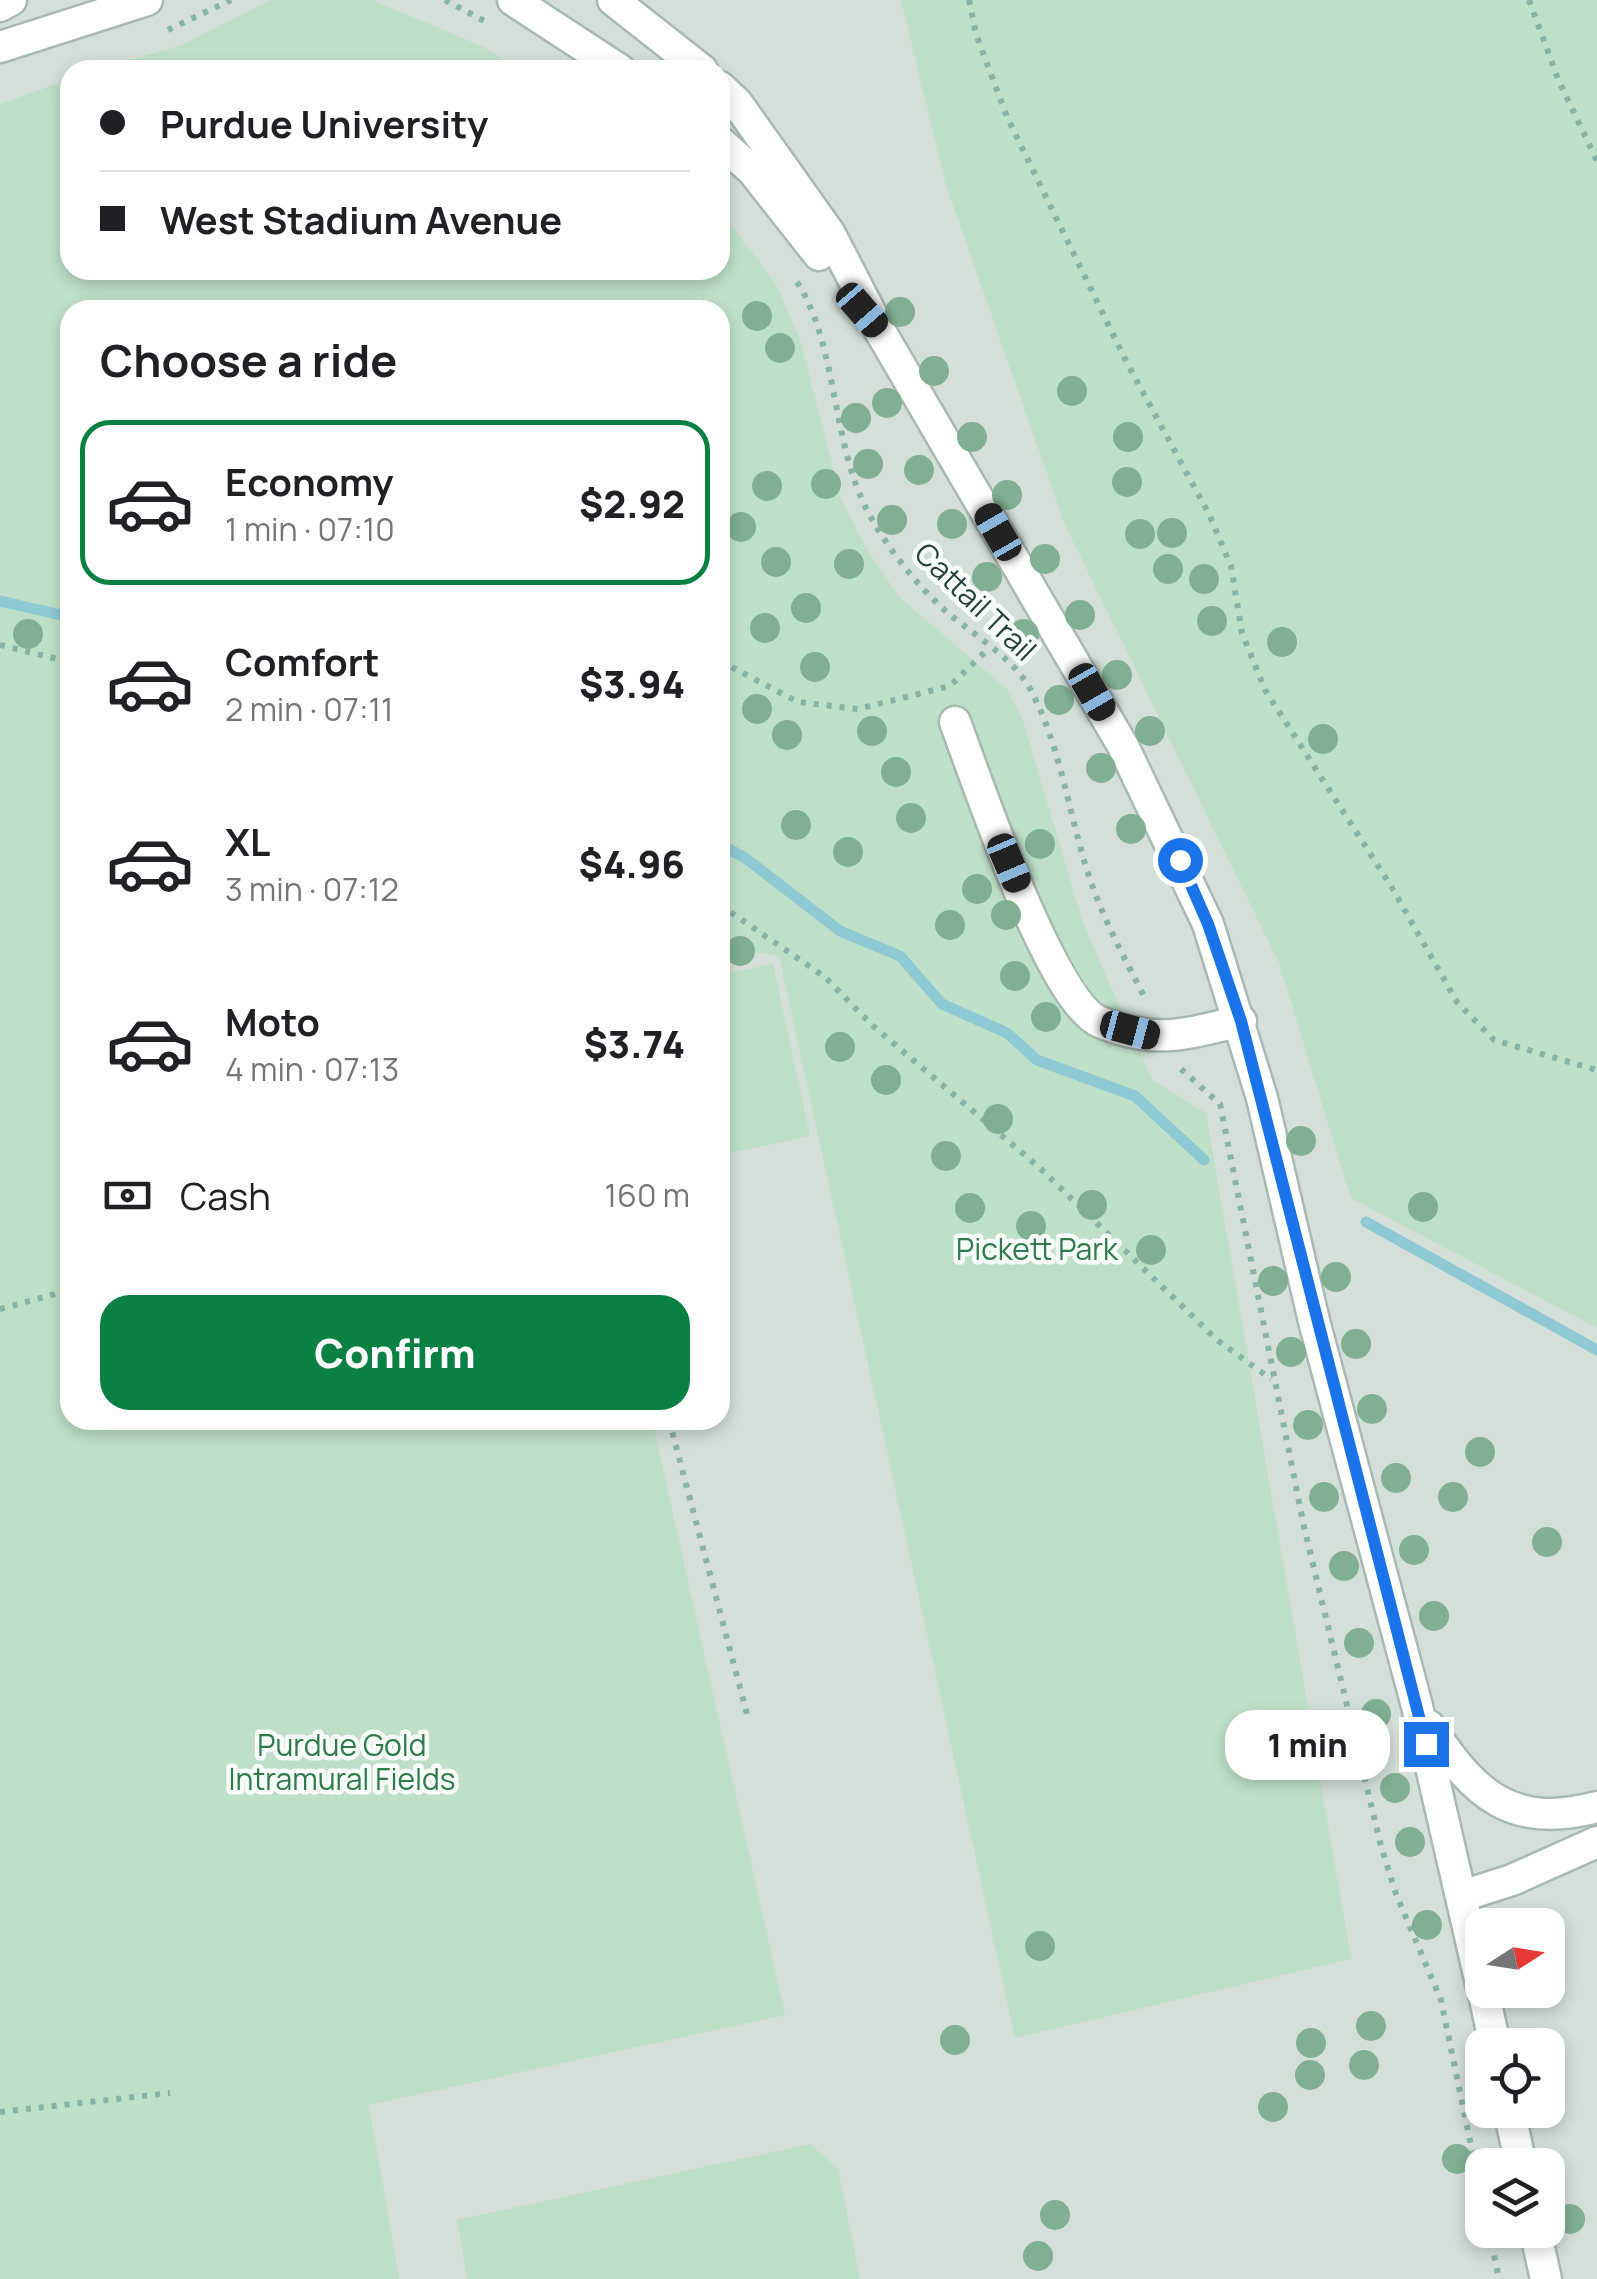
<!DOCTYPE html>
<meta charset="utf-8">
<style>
body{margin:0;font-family:Manrope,sans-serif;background:#f2f2f2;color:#202124;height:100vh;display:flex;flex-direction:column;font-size:38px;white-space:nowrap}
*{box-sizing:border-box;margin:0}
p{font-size:32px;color:#757577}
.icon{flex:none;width:55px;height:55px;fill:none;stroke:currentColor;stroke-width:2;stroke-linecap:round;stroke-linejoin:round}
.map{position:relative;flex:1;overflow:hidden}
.drawer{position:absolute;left:60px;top:300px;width:670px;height:1130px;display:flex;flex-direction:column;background:#fff;border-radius:30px;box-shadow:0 5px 15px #0003}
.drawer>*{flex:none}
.hud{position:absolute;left:60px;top:60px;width:670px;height:220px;border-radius:30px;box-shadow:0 5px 15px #0003;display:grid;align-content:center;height:220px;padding:0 40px;background:#fff}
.needle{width:65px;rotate:78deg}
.tools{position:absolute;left:1465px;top:1908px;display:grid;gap:20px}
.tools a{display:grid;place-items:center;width:100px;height:100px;border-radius:20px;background:#fff;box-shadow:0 5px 15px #0003;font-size:50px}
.end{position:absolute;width:45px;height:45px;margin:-22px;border:12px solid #1a73e8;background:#fff;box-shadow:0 0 0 5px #fff}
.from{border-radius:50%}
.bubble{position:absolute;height:70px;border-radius:30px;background:#fff;box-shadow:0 5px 15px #0003;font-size:32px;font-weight:800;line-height:70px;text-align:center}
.car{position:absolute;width:30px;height:60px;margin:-30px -15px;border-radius:12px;box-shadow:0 0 8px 2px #0007;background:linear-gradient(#222 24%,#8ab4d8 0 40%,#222 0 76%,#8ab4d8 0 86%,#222 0)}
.hud b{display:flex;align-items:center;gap:35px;height:95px;font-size:38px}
.hud b+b{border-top:2px solid #e0e0e0}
.hud i{width:25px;height:25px;background:#202124}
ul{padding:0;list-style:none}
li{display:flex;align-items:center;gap:30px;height:165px;margin:0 20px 15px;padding:0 20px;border:5px solid transparent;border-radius:30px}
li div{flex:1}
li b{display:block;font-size:38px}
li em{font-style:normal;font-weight:800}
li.current{border-color:#0b8043}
li>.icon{width:90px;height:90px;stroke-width:1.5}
h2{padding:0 40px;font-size:45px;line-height:120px}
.pay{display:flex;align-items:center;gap:25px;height:110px;padding:0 40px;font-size:38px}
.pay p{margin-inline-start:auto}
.cta{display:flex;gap:20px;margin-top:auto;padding:20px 40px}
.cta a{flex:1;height:115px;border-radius:30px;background:#0b8043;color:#fff;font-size:40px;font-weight:800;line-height:115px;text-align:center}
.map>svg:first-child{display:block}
.built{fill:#d4dfda;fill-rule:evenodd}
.green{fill:#bfe0c8}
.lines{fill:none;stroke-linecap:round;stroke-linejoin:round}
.stream{stroke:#8ec9d4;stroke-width:11}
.minor-casing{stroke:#a8b8b2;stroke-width:35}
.path{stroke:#86b3a5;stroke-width:6;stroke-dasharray:5 8;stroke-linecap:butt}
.minor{stroke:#fff;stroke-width:30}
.tree{fill:#80af93}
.route{stroke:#1a73e8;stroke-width:12}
.labels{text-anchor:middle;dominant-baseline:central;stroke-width:9;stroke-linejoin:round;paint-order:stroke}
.street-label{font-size:30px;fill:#24423a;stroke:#f7fbf9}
.park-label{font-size:30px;fill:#2d7a4b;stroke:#f7fbf9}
</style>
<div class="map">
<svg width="1597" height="2279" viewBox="0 0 1597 2279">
<rect width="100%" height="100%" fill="#e6efeb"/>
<path class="built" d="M0,0H1597V2279H0ZM70,70H720V270H70ZM70,310H720V1420H70ZM1482,1925H1548V1990H1482ZM1482,2045H1548V2110H1482ZM1482,2165H1548V2230H1482Z"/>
<g class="green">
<polygon points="270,0 372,0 484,47 519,70 99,70 184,44"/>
<polygon points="901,0 1597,0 1597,1328 1351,1198 1279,963 1065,525 946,185"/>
<polygon points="70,79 70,270 720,270 720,211 774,281 800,339 840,497 866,548 900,598 1007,689 1022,718 1083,923 1152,1080 1206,1113 1351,1959 1015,2038 779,956 720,947 720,310 70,310 70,1420 652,1420 785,2015 369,2105 399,2279 0,2279 0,104"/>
<polygon points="773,964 810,1136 720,1155 720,975"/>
<polygon points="810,2144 838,2169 860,2279 467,2279 457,2220"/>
</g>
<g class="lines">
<g class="stream">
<polyline points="0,601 70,617"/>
<polyline points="720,845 744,857 840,931 900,956 942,1004 1007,1033 1037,1060 1135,1096 1204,1160"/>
<polyline points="1366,1222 1597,1350"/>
</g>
<g class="minor-casing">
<g id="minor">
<polyline points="513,0 620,70"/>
<polyline points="613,0 702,70"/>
<polyline points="0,6 11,0"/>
<polyline points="0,47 147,0"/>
<polyline points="720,87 737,103 830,234 880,331 1123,746 1208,924 1262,1098 1314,1321 1417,1706 1482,1988"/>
<polyline points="720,142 752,170 819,255"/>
<path d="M955,722C976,778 1051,1002 1100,1022C1155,1045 1186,1034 1241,1021"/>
<path d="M1429,1726C1474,1794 1511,1830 1597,1807"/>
<polyline points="1462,1896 1512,1880 1597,1842"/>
<polyline points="1483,1990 1495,2045"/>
<polyline points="1509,2110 1521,2165"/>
<polyline points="1535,2230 1546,2279"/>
</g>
</g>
<g class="path">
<polyline points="445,0 488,23"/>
<polyline points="969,0 976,34 1007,117 1127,363 1209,514 1231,566 1242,633 1265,690 1391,886 1457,1002 1494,1040 1597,1070"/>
<polyline points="1529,0 1558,79 1597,161"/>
<polyline points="168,30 231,0"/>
<path d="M797,282C838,345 831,444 869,514C887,547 912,579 939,605C966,631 1010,654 1029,687C1061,745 1068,813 1089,876C1103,919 1125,959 1146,1000"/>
<polyline points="0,645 70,662"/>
<polyline points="720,661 798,702 858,709 950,686 989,648"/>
<polyline points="720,905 825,977 872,1025 1041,1169 1217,1340 1271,1379"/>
<polyline points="1181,1069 1220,1104 1304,1527 1381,1846 1396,1894 1441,2000 1482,2199"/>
<polyline points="0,1309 70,1290"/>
<polyline points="669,1420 747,1714"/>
<polyline points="0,2112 170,2093"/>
<polyline points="1489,2230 1499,2279"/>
</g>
<use href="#minor" class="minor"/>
</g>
<g class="tree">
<circle cx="900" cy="312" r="15"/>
<circle cx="757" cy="316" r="15"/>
<circle cx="780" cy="348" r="15"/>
<circle cx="934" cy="371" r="15"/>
<circle cx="1072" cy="391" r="15"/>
<circle cx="887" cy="403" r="15"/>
<circle cx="856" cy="418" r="15"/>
<circle cx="972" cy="437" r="15"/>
<circle cx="1128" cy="437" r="15"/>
<circle cx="868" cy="464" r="15"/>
<circle cx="919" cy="470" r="15"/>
<circle cx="1127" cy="482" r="15"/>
<circle cx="826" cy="484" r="15"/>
<circle cx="767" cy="486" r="15"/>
<circle cx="1007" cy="495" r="15"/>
<circle cx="892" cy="520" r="15"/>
<circle cx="952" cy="524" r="15"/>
<circle cx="741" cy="527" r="15"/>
<circle cx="1172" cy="533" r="15"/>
<circle cx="1140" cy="534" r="15"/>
<circle cx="1045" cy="559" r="15"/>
<circle cx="776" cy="562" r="15"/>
<circle cx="849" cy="564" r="15"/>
<circle cx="1168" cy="569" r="15"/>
<circle cx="987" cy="577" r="15"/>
<circle cx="1204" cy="579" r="15"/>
<circle cx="806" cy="608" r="15"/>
<circle cx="1080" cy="615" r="15"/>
<circle cx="1212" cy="621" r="15"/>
<circle cx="765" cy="628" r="15"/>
<circle cx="28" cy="634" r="15"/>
<circle cx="1024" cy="634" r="15"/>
<circle cx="1282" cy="642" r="15"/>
<circle cx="815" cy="667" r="15"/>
<circle cx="1117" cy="675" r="15"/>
<circle cx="1059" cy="700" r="15"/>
<circle cx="757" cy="709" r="15"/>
<circle cx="872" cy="731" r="15"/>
<circle cx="1150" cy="731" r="15"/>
<circle cx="787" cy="735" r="15"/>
<circle cx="1323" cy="739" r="15"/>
<circle cx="1101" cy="768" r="15"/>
<circle cx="896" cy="772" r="15"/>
<circle cx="911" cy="818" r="15"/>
<circle cx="796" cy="825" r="15"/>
<circle cx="1131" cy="829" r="15"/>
<circle cx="1040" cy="844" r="15"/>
<circle cx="848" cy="852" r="15"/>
<circle cx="977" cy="889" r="15"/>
<circle cx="1006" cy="915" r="15"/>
<circle cx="950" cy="925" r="15"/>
<circle cx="740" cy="951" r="15"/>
<circle cx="1015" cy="976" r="15"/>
<circle cx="1046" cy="1017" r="15"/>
<circle cx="840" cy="1047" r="15"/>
<circle cx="886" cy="1080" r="15"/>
<circle cx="998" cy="1119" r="15"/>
<circle cx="1301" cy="1141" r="15"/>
<circle cx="946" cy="1156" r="15"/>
<circle cx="1092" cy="1205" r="15"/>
<circle cx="1423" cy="1207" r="15"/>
<circle cx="970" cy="1208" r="15"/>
<circle cx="1031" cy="1226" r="15"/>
<circle cx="1151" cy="1250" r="15"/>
<circle cx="1336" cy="1277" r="15"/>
<circle cx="1273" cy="1281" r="15"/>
<circle cx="1356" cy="1344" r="15"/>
<circle cx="1291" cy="1352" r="15"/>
<circle cx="1372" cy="1409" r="15"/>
<circle cx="1308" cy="1425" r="15"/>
<circle cx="1480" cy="1452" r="15"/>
<circle cx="1396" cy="1478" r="15"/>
<circle cx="1324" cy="1497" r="15"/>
<circle cx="1453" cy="1497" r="15"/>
<circle cx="1547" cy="1542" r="15"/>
<circle cx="1414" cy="1550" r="15"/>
<circle cx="1344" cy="1566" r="15"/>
<circle cx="1434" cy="1616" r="15"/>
<circle cx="1359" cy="1643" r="15"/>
<circle cx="1376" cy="1714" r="15"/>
<circle cx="1395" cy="1788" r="15"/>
<circle cx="1410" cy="1842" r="15"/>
<circle cx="1427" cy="1925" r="15"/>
<circle cx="1040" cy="1946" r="15"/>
<circle cx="1371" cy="2026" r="15"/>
<circle cx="955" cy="2040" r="15"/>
<circle cx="1311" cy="2043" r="15"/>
<circle cx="1364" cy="2065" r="15"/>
<circle cx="1310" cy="2075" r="15"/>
<circle cx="1273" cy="2107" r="15"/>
<circle cx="1457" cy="2159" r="15"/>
<circle cx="1055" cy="2215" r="15"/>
<circle cx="1570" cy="2219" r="15"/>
<circle cx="1038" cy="2256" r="15"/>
</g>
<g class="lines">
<polyline class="route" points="1180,860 1208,924 1241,1021 1426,1744"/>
</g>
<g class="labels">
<g class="street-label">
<text transform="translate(976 601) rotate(44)">Cattail Trail</text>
</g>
<g class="park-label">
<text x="1037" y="1248">Pickett Park</text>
<text x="342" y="1744">Purdue Gold<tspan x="342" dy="34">Intramural Fields</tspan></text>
</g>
</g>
</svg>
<div class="tools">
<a><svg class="needle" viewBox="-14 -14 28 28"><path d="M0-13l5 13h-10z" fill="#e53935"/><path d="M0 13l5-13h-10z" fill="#757577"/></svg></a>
<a><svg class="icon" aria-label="locate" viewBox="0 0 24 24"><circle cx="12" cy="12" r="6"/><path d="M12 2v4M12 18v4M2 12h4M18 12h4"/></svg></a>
<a><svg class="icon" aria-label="layers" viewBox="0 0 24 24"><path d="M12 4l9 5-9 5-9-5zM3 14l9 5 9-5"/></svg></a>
</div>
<i class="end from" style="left:1180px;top:860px"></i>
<i class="end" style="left:1426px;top:1744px"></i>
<div class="bubble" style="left:1225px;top:1710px;width:165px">1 min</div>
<i class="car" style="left:862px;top:310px;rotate:139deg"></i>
<i class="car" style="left:998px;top:532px;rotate:330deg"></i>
<i class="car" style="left:1092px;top:692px;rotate:150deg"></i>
<i class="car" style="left:1009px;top:863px;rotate:157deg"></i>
<i class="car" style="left:1130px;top:1030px;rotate:105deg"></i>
<div class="hud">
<b><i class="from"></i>Purdue University</b>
<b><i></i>West Stadium Avenue</b>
</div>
<section class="drawer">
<h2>Choose a ride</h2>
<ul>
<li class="current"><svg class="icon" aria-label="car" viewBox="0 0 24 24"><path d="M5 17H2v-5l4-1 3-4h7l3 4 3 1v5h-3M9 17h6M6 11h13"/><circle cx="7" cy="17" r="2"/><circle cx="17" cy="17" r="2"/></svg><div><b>Economy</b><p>1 min · 07:10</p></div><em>$2.92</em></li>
<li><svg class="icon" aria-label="car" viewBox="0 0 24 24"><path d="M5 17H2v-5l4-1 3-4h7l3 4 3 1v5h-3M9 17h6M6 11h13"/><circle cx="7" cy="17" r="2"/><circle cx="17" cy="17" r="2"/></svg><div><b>Comfort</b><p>2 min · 07:11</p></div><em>$3.94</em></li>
<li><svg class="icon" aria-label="car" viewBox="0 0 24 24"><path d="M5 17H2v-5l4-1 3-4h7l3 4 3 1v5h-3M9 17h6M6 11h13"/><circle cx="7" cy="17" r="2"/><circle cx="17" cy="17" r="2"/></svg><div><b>XL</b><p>3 min · 07:12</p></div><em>$4.96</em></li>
<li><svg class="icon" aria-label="car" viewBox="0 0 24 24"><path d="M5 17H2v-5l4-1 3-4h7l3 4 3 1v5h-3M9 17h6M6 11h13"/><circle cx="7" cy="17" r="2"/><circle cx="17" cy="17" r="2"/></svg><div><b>Moto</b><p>4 min · 07:13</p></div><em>$3.74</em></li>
</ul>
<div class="pay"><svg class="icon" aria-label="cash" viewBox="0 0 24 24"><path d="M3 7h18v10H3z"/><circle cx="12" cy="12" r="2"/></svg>Cash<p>160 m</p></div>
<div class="cta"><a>Confirm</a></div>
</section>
</div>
